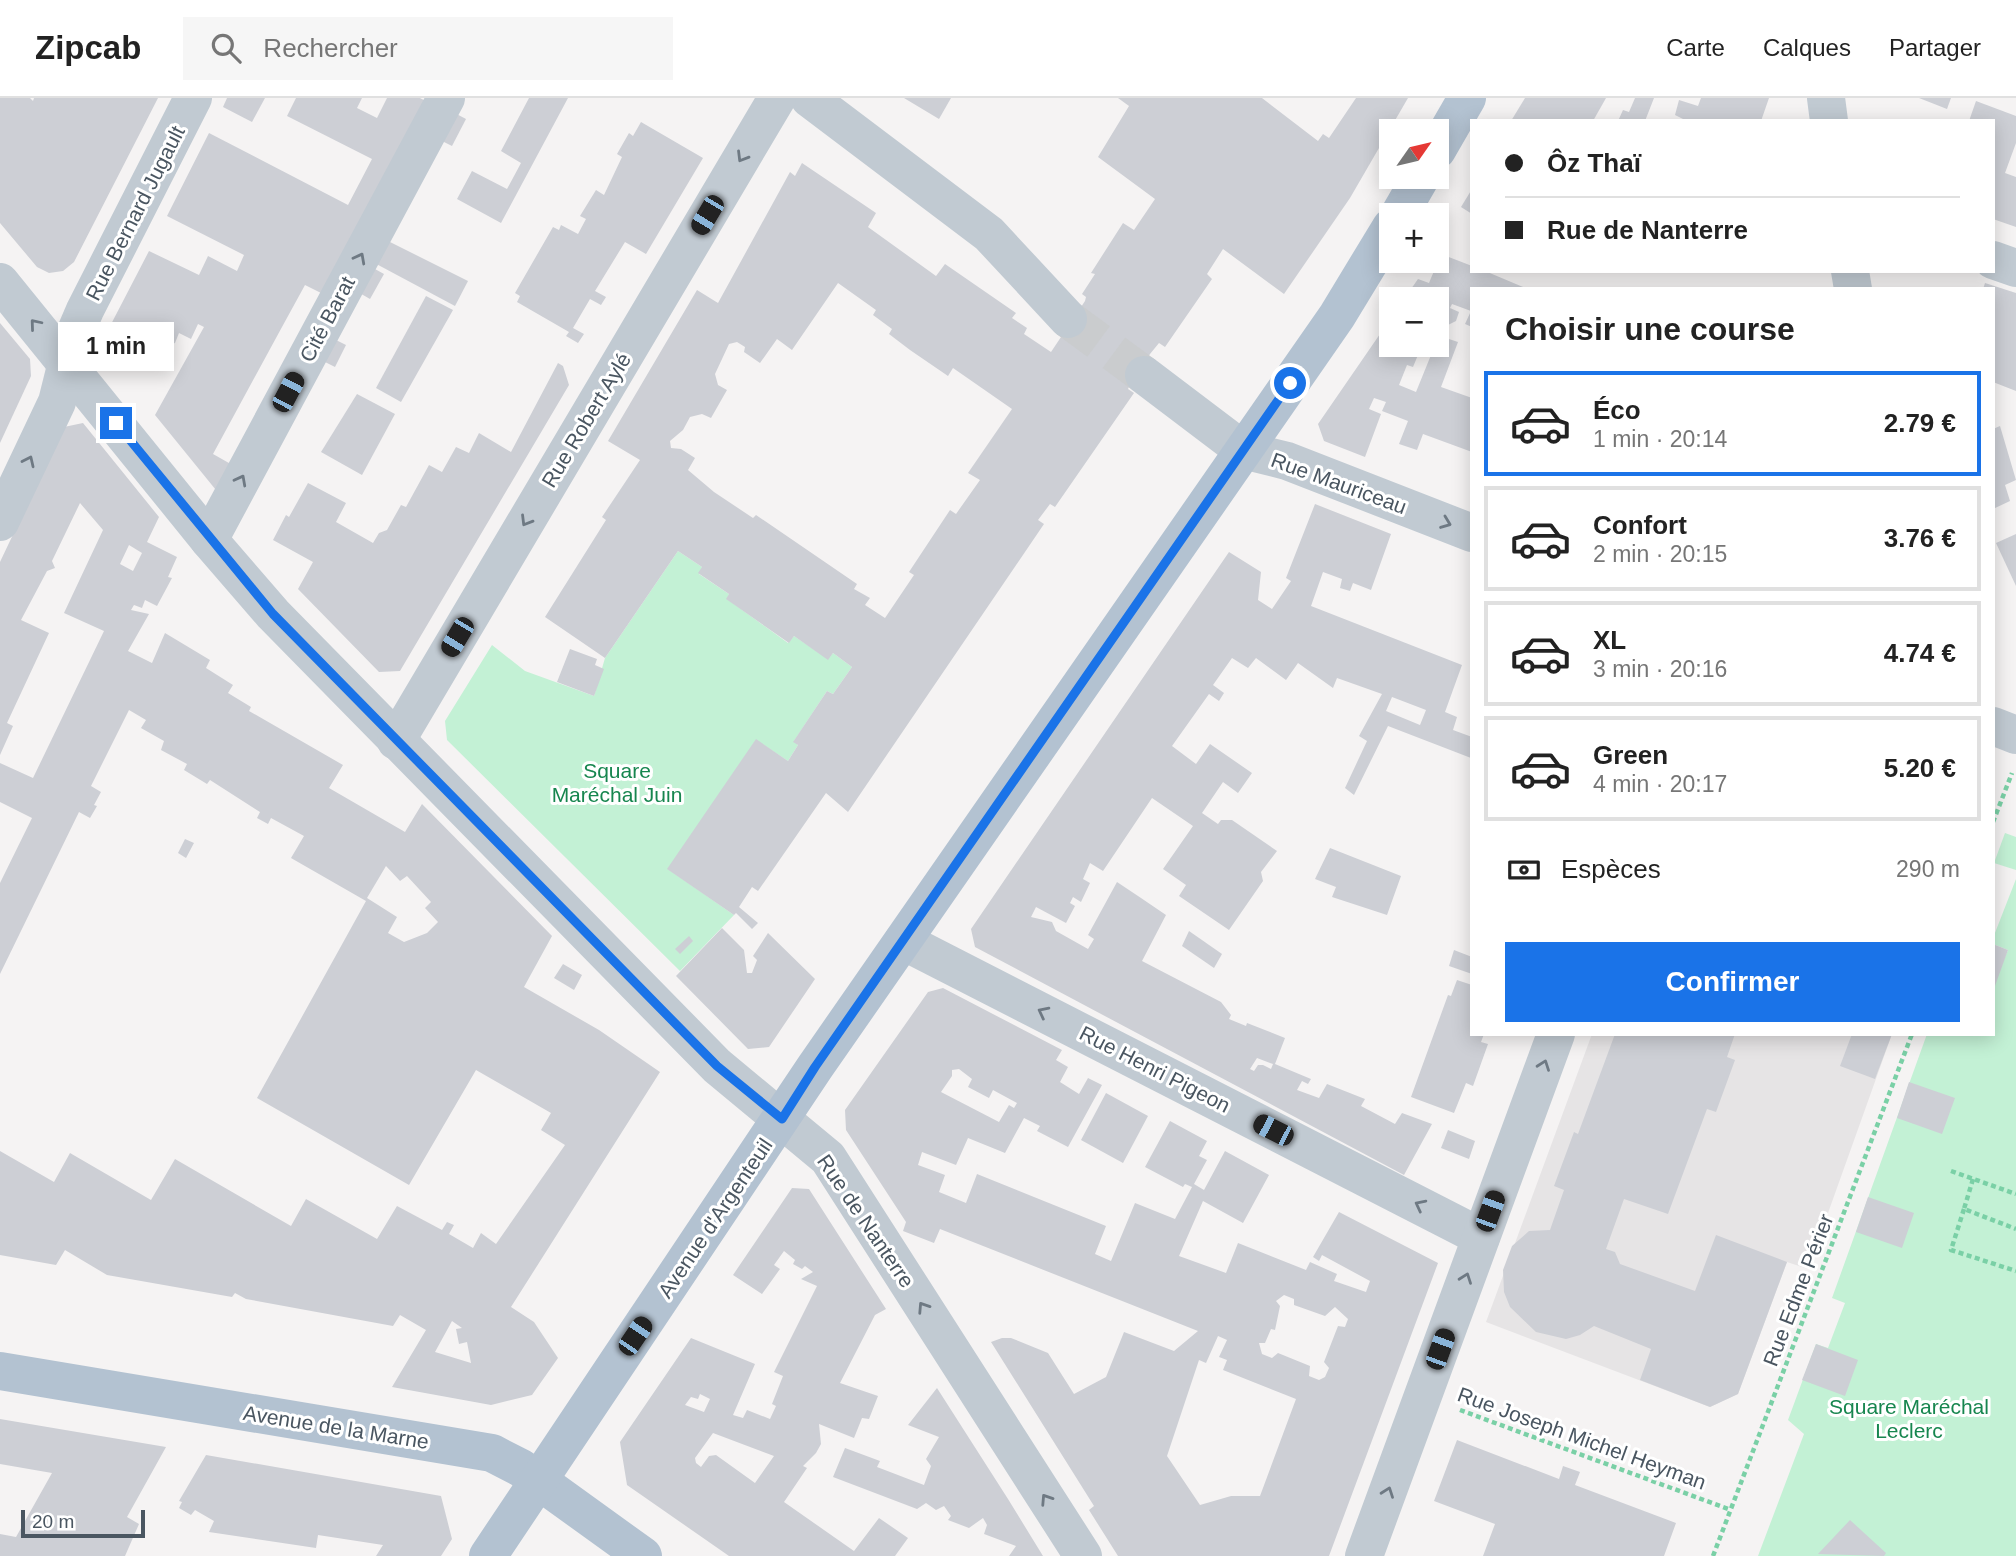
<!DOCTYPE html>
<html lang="fr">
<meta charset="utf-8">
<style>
body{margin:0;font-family:Arial,sans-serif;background:#f6f6f6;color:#222;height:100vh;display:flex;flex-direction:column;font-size:26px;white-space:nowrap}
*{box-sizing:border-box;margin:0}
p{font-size:23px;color:#767676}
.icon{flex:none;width:38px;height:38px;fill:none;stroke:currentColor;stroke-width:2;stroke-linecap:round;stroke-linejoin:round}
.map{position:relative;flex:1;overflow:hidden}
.side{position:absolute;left:1470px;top:189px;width:525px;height:749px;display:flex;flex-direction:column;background:#fff;border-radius:0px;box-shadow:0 4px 18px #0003}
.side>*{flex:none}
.guide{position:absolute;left:1470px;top:21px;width:525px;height:154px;border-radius:0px;box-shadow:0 4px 18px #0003;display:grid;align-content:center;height:154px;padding:0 35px;background:#fff}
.needle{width:46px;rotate:56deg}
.fabs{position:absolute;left:1379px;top:21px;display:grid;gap:14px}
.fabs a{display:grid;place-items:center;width:70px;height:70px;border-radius:0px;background:#fff;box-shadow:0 4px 18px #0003;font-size:35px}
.scale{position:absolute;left:21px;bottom:18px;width:124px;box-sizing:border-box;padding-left:7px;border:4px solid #4a5661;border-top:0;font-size:19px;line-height:24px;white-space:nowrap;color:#4a5661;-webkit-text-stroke:5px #fff;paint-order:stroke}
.end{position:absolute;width:32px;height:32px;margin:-16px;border:9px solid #1a73e8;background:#fff;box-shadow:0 0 0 4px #fff}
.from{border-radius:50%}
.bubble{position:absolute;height:49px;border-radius:0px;background:#fff;box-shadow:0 4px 18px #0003;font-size:23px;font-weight:700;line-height:49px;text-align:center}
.car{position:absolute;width:21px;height:42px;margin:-21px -10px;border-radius:9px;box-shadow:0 0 5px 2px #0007;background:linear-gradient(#222 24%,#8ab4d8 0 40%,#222 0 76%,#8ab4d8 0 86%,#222 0)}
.guide b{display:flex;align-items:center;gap:24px;height:66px;font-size:26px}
.guide b+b{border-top:2px solid #e0e0e0}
.guide i{width:18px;height:18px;background:#222}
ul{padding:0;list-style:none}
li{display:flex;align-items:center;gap:21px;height:105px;margin:0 14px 10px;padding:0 21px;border:4px solid #e0e0e0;border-radius:0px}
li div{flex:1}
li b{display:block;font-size:26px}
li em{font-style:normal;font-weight:700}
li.active{border-color:#1a73e8}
li>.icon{width:63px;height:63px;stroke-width:1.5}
h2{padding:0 35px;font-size:32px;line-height:84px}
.pay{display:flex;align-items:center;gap:18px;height:77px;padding:0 35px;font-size:26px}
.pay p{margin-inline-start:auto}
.button{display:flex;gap:14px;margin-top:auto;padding:14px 35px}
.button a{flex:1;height:80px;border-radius:0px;background:#1a73e8;color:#fff;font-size:28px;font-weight:700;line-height:80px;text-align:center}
header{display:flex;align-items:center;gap:42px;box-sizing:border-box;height:98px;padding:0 35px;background:#fff;border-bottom:2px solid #e0e0e0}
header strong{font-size:33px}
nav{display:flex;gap:38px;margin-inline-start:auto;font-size:24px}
.search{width:490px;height:63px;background:#f6f6f6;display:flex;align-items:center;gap:18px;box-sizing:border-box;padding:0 24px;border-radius:0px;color:#767676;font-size:26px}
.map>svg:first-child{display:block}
.education{fill:#e6e4e5}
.green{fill:#c3f1d5}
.building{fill:#cdcfd5;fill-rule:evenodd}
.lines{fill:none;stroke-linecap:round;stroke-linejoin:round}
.minor-tunnel{stroke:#caccce;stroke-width:38;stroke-dasharray:38 19;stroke-linecap:butt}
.path{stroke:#7ad0a6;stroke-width:4.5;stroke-dasharray:5 3.5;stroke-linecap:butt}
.minor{stroke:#c1cad2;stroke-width:38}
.major{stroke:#b3c2d1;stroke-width:38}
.oneway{stroke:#6e7983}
.route{stroke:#1a73e8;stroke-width:9}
.labels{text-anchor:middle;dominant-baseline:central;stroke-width:6;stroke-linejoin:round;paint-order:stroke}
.street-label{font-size:21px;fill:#4a5661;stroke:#fff}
.park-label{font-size:21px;fill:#17864f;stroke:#fff}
</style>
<header>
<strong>Zipcab</strong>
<div class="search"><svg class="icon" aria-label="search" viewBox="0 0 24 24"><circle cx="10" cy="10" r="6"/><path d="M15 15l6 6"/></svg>Rechercher</div>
<nav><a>Carte</a><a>Calques</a><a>Partager</a></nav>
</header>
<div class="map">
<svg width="2016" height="1458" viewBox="0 0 2016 1458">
<rect width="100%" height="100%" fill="#f5f3f3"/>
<polygon class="education" points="1592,936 1892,936 1808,1171 1787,1164 1738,1296 1710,1309 1486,1224"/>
<g class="green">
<polygon points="678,453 702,469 699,476 729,496 727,501 788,545 794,538 828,561 833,555 852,569 833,596 827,593 794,643 798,647 788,663 756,642 668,771 734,817 680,873 447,642 445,623 492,547 525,573 594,598 605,560"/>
<polygon points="2005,735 2016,739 2016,772 1994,765"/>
<polygon points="2016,781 2016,1458 1758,1458 1804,1336 1788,1322 1816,1246 1828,1250 1845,1205 1832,1200 1927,936 1993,936 1993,887 2008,852 1993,846 1993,840"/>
</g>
<g class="building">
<polygon points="0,0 30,0 33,3 34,0 158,0 74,164 63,173 49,175 37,169 0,125"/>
<polygon points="227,0 265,0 252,24 223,9"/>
<polygon points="296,0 362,0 357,10 377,20 387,0 420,0 433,7 329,199 305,187 282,229 213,356 236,369 220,397 155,317 204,229 198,226 191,241 179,235 175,245 169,247 158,239 157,242 142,235 134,249 107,234 149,153 199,177 208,158 237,173 244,157 167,118 209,35 348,107 372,61 287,18"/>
<polygon points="529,0 568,0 501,125 457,101 472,73 507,91 521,65 501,53"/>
<polygon points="904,0 951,0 939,21"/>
<path d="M1118,0H1262L1318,43L1323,36L1329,40L1356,0H1408L1350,100L1284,196L1223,151L1207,176L1212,181L1165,249L1159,245L1150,256L1130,287L1128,291L1134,295L1055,409L1050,406L1038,422L1044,426L848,714L826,695L758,793L752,789L739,809L758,825L752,831L736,815L734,817L667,771L756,641L788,663L798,647L793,644L827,593L833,596L852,569L833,555L828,562L794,538L789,545L726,501L729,496L698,475L702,469L678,453L605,560L545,519L606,422L602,419L640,362L608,343L697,192L718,205L790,74L795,78L802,65L876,115L868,129L936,178L945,166L1016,215L1012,220L1027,230L1024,236L1051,254L1085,203L1086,199L1082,196L1095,176L1091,175L1123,125L1134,132L1155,101L1098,59L1129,8ZM838,185L876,212L873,217L892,231L889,236L910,252L948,278L953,270L1012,311L968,375L980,382L956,416L950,412L909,474L914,477L885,520L865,507L870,500L854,491L857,486L756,417L753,420L714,394L688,372L695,360L681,351L671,350L670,343L683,332L690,319L702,316L711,320L727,292L718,287L715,276L729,246L737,244L745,249L744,254L760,265L777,241L792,252Z"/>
<polygon points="1525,0 1606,0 1593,23 1511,23"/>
<polygon points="1635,0 1654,0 1645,23 1618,23 1623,12 1629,14"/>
<polygon points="1701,0 1769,0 1761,23 1687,23 1675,17 1679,2 1698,8"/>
<polygon points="1919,0 1951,0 1947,11"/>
<polygon points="1976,3 2016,18 2016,45 2005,75 2016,79 2016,129 1993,121 1993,23 1969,23"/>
<polygon points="449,12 466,21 452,48 434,39"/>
<polygon points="641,24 703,60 646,156 625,144 595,193 606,199 601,207 590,201 573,230 584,236 578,245 566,238 569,234 517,204 520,198 515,195 553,129 559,132 561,127 578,136 586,121 580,118 596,92 604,97 622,59 617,56 629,35 633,38"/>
<polygon points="1472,91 1472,116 1461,109"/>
<polygon points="380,139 468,183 455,208 367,161"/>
<path d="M1441,156L1472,168V173H1485L1528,191H1472V229L1465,226L1471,213L1452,206L1450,210L1459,214L1456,223L1442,230L1440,238L1458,244L1441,289L1472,300V354L1423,336L1417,352L1399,346L1408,323L1382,313L1386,304L1374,300L1369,311L1381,316L1365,359L1324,343L1318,326L1391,220V247H1437V201H1404L1418,181L1429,185ZM1425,255L1431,257L1416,294L1399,287L1407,267L1413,269L1418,257L1423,259Z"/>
<polygon points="364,165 384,176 370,201 351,190"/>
<polygon points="1985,185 2016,195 2016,293 1993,284 1993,191 1983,191"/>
<polygon points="426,198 453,212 401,304 376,290"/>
<polygon points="0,225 30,261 31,278 0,345"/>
<polygon points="326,237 346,247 335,269 315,259"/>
<polygon points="558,265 563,268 569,287 400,573 379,574 298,491 313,464 273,442 286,417 289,419 308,385 346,405 336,424 373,445 379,435 387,432 401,407 406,409 429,367 442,374 456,349 469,355 479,335 511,354"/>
<polygon points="357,296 395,316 362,377 321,354"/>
<path d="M83,325L159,419L147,444L177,459L168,479L172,480L157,508L145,502L142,510L134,507L131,512L149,516L128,553L152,565L165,535L210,562L206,570L233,587L228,595L251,609L249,613L343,667L329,690L405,734L422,706L552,838L524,889L599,932L660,974L511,1209L534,1224L558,1260L532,1297L491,1307L392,1289L426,1232L400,1217L393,1228L246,1201L235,1195L232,1199L107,1177L65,1152L56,1167L0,1157V1053L54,1084L70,1055L151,1102L175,1061L291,1128L306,1101L377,1141L397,1108L442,1132L447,1124L454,1127L449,1136L473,1150L481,1135L496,1146L565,1047L541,1032L551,1015L476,972L409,1087L257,1000L366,803L291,760L304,738L271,720L268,726L257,720L260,714L210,682L207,686L184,672L187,666L161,652L164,643L141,630L146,622L129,612L91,688L101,694L94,707L97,708L90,720L79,714L0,876V785L32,720L0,704V665L33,680L104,533L64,515L103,432L80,405L52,463L55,470L47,473L21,522L49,535L7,625L13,628L0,657V464L64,329ZM129,447L142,455L133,473L120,466ZM386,768L400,783L407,778L431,804L425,810L438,824L427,835L404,844L388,835L397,819L367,800ZM452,1223L462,1230L456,1231L459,1246L467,1244L471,1265L435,1254Z"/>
<polygon points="2000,328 2016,382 2005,387 2010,403 1993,411 1993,331"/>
<path d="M1315,406L1391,436L1371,492L1353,485L1350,493L1340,490L1342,481L1323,474L1311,508L1462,567L1445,614L1457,619L1453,632L1472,639L1471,660L1388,628L1354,697L1345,690L1367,643L1359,638L1382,596L1337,580L1333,590L1298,565L1286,582L1256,560L1248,570L1232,560L1213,587L1224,595L1219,603L1209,596L1172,648L1196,666L1210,646L1252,675L1238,695L1223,684L1202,715L1218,726L1221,722H1232L1277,753L1261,774L1263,783L1229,832L1179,798L1186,787L1163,771L1193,728L1152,700L1103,773L1090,765L1083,781L1090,785L1081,804L1073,799L1070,805L1075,808L1066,825L1036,809L1031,819L1052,824L1056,833L1088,851L1094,841L1088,837L1117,784L1141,800L1166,817L1142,863L1221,904L1231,917L1229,921L1246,928L1247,925L1285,940L1275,966L1311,981L1308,986L1302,983L1297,992L1319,1000L1327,986L1365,1001L1361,1008L1395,1026L1402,1015L1432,1026L1404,1077L975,849L971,831L1229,454L1261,474L1258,502L1272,511L1291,483L1286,480ZM1392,599L1426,612L1420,627L1386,613ZM1257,960L1273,966L1271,971L1263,967H1258L1254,973L1250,971Z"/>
<polygon points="2016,436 2016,488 1996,445"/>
<polygon points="570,551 597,561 595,567 604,571 594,598 557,584"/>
<polygon points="185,741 194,745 186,760 178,755"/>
<polygon points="1330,750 1401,778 1387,817 1332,799 1336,789 1315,781"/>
<polygon points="722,830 744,852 747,875 752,875 757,862 753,858 768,835 815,881 769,949 748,951 676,878"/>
<polygon points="1189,833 1222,856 1214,870 1182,848"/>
<polygon points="689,838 693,843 680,856 675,851"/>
<polygon points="1993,846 2008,852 1995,888 1993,887"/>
<polygon points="1454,852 1472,859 1472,876 1449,868"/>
<polygon points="563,866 582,877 574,892 554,880"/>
<polygon points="1457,882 1472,887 1472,936 1484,936 1481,944 1488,946 1473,988 1466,985 1454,1015 1411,999 1448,897 1451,898"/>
<path d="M943,890L1062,952L1056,962L1068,969L1060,984L1079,996L1088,980L1102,987L1068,1049L1037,1033L1040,1028L1024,1020L1005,1055L968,1040L956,1067L922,1054L918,1067L945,1077L939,1094L966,1105L977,1076L1106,1128L1095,1156L1111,1163L1135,1105L1175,1121L1192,1089L1185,1086L1183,1089L1145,1069L1170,1023L1207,1043L1199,1058L1207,1062L1194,1086L1204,1092L1225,1053L1269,1077L1243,1125L1203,1103L1179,1158L1226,1175L1238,1145L1306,1172L1310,1164L1337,1176L1334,1183L1366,1194L1370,1183L1322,1157L1319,1163L1313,1159L1339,1114L1438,1165L1329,1458H1118L1089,1412L1094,1408L991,1244L1002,1240H1011L1048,1255L1074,1296L1106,1279L1124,1234L1174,1253L1198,1233L940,1131L934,1145L903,1133L906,1124L846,1032L845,1012L928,894ZM959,971L972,981L968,989L989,1000L993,992L1017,1005L1014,1010L1009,1007L999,1024L941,994L952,978V972ZM1284,1197L1294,1201V1207L1325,1218L1335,1209L1348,1221L1345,1229L1338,1228L1324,1264L1329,1270L1325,1279L1319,1282L1309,1278L1310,1268L1278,1255L1272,1260L1262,1256L1259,1245H1265L1271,1231L1275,1232L1280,1208L1276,1203ZM1218,1238L1227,1242L1219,1259L1227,1262L1223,1272L1296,1301L1260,1398H1231L1200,1407L1167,1358L1199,1262L1206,1265Z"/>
<polygon points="1615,936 1735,936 1727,959 1735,962 1716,1014 1707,1011 1668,1116 1624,1101 1606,1151 1615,1154 1620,1166 1695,1193 1716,1137 1787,1164 1738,1296 1710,1309 1640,1282 1651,1251 1594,1228 1580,1237 1566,1241 1536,1234 1510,1209 1504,1194 1503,1172 1512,1148 1529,1133 1550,1132 1564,1092 1554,1088 1574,1034 1578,1036"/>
<polygon points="1852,936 1892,936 1875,981 1840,968"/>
<polygon points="1909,984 1955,1000 1942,1036 1897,1020"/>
<polygon points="1106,995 1148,1018 1123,1065 1081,1042"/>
<polygon points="1448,1032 1475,1043 1469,1061 1441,1050"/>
<path d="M792,1090L809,1091L886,1211L875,1217L840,1285L878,1298L869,1321L862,1320L854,1340L819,1326L821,1346L816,1355L803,1368L807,1370L784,1404L854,1453L879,1420L908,1440L895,1458H729L627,1387L620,1344L691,1240L755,1266L733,1317L743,1320L747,1312L770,1321L776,1308L772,1306L783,1278L774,1274L817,1188L801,1181L813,1174L805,1168L802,1171L793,1166L795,1162L784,1153L774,1167L780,1171L762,1196L733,1177ZM700,1296L710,1301L704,1314L685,1307L691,1299L698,1301ZM713,1335L774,1358L755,1385L716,1357L709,1358L701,1369L696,1365L695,1360Z"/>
<polygon points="1868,1099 1914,1115 1902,1150 1856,1134"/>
<polygon points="1816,1246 1858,1262 1845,1298 1802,1282"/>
<polygon points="937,1290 1008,1401 1043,1458 1009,1458 1016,1448 984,1436 987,1427 983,1420 969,1430 948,1422 951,1418 944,1408 936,1412 926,1405 917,1411 833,1379 845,1350 880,1363 877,1369 924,1387 931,1368 926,1361 939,1339 908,1327"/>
<polygon points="0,1321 166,1349 127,1419 139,1426 125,1458 0,1458 0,1436 16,1439 52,1375 0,1366"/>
<polygon points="1457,1342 1559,1381 1563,1368 1580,1374 1575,1387 1676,1425 1664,1458 1483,1458 1495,1426 1434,1403"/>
<polygon points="206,1357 441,1398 452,1441 441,1458 376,1458 383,1447 318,1437 316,1450 209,1434 214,1423 195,1412 191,1417 179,1410 182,1404 179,1403"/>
<polygon points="1850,1422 1886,1455 1884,1458 1818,1456"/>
</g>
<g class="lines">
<polyline class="minor-tunnel" points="1068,221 1144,277"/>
<g class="path">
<polyline points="1993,724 2012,675"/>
<polyline points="1951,1073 2016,1096"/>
<polyline points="1973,1081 1964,1111 2016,1131"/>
<polyline points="1964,1111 1951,1152 2016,1173"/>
<polyline points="1460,1312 1731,1412"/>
<polyline points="1713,1458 1912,936"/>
</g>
<g class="minor">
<polyline points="809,0 989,136 1068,221"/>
<polyline points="1826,0 1829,23"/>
<polyline points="1993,162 2016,170"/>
<polyline points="1850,173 1853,191"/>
<polyline points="0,184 209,442 273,516 717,968 828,1060 1083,1458"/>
<polyline points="1144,277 1243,352 1287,363 1472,435"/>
<polyline points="0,424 57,304 73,240 85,212 193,0"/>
<polyline points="209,442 446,0"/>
<polyline points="1993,628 2016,637"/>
<polyline points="396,643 777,0"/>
<polyline points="903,843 1481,1139"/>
<polyline points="1364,1458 1556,936"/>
</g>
<g class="major">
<polyline points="1437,52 1467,0"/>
<polyline points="1399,117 1421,79"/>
<polyline points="0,1273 492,1355 521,1370 643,1458"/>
<polyline points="488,1458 815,969 1337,218 1391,129"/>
</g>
</g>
<defs><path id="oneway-chevron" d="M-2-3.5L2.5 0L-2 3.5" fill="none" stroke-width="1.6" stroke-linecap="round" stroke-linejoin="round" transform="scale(1.75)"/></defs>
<g class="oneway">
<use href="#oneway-chevron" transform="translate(742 59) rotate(121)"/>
<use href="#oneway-chevron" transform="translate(360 160) rotate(-62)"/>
<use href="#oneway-chevron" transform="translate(35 226) rotate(-130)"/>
<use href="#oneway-chevron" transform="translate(29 363) rotate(-65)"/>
<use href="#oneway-chevron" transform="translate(241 382) rotate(-62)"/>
<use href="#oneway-chevron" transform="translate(526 423) rotate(121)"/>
<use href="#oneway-chevron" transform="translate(1446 425) rotate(21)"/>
<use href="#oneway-chevron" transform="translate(1043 914) rotate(-153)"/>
<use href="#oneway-chevron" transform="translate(1544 967) rotate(-70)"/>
<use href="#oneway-chevron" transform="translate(1420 1107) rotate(-153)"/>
<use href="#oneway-chevron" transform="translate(1466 1180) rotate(-70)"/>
<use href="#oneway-chevron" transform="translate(923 1209) rotate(-123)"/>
<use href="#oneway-chevron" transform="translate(1388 1394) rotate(-70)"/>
<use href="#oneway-chevron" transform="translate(1046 1401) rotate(-123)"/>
</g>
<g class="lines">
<polyline class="route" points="116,325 273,516 717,968 782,1021 815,969 1290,285"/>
</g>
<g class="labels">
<g class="street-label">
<text transform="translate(135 115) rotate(-63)">Rue Bernard Jugault</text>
<text transform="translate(327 221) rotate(-62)">Cité Barat</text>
<text transform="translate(586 322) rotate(-59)">Rue Robert Aylé</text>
<text transform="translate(1339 385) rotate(20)">Rue Mauriceau</text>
<text transform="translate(1155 971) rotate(27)">Rue Henri Pigeon</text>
<text transform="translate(715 1120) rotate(-56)">Avenue d'Argenteuil</text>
<text transform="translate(866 1123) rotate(56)">Rue de Nanterre</text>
<text transform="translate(1798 1192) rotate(-69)">Rue Edme Périer</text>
<text transform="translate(336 1329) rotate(9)">Avenue de la Marne</text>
<text transform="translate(1582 1340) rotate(20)">Rue Joseph Michel Heyman</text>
</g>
<g class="park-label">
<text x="617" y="672">Square<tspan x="617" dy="24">Maréchal Juin</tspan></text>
<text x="1909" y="1308">Square Maréchal<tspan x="1909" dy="24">Leclerc</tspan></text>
</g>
</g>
</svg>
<div class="fabs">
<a><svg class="needle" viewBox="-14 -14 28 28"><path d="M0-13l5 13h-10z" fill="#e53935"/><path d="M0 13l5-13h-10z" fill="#767676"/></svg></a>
<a>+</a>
<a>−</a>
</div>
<div class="scale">20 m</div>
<i class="end from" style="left:1290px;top:285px"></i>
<i class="end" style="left:116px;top:325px"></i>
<div class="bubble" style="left:58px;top:224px;width:116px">1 min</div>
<i class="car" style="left:707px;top:117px;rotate:211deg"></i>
<i class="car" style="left:288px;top:294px;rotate:28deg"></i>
<i class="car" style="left:457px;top:539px;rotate:211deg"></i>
<i class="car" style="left:1273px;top:1032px;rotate:297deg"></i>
<i class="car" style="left:1490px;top:1113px;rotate:20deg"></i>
<i class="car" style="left:635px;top:1238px;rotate:34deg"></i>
<i class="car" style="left:1440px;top:1251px;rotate:20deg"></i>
<div class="guide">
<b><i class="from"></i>Ôz Thaï</b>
<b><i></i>Rue de Nanterre</b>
</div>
<section class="side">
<h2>Choisir une course</h2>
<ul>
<li class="active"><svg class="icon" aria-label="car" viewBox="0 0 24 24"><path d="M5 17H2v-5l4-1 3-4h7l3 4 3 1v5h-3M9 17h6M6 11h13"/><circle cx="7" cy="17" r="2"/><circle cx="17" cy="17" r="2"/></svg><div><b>Éco</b><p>1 min · 20:14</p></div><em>2.79 €</em></li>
<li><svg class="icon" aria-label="car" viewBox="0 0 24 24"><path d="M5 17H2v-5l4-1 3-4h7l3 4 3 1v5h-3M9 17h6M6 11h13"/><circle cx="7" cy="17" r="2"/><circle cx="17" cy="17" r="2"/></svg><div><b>Confort</b><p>2 min · 20:15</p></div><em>3.76 €</em></li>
<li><svg class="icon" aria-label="car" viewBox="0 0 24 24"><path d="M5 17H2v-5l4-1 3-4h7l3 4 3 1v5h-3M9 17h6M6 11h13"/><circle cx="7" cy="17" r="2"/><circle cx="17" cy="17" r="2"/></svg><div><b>XL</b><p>3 min · 20:16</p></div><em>4.74 €</em></li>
<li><svg class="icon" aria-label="car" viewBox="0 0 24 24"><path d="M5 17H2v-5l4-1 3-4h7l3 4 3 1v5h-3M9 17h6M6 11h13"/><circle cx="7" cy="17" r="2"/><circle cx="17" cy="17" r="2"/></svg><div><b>Green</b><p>4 min · 20:17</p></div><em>5.20 €</em></li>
</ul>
<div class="pay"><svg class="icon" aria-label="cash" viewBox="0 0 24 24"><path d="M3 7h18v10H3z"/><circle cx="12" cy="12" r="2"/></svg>Espèces<p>290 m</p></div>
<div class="button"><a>Confirmer</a></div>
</section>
</div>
